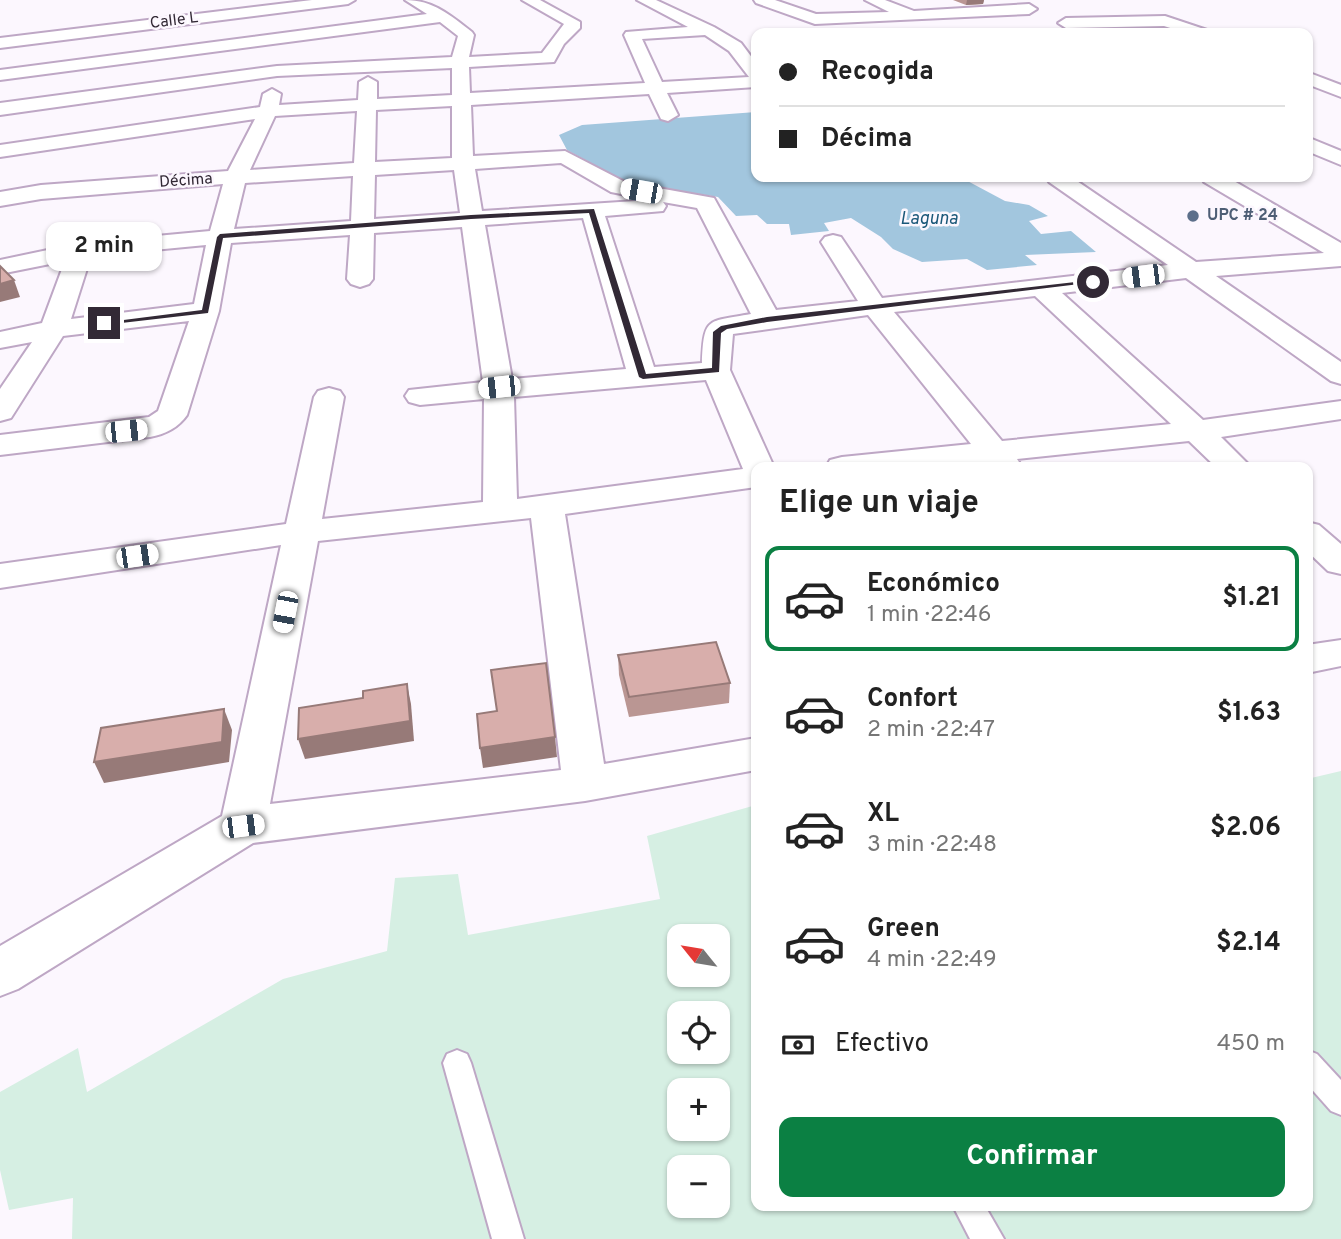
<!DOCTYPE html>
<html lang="es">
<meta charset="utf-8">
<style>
body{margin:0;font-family:Overpass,sans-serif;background:#f2f2f2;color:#222;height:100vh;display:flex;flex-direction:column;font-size:26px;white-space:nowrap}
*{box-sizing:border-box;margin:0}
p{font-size:23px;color:#767676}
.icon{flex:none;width:38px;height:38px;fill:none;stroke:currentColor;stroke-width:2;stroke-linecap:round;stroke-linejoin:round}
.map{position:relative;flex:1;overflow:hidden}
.drawer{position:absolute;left:751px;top:462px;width:562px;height:749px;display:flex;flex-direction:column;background:#fff;border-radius:14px;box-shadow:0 2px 5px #0004}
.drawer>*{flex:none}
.banner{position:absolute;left:751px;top:28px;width:562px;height:154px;border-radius:14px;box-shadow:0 2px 5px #0004;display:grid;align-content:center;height:154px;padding:0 28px;background:#fff}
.needle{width:46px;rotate:300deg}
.tools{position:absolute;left:667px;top:924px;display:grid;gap:14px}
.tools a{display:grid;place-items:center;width:63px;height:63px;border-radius:14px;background:#fff;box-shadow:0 2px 5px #0004;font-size:35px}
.end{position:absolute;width:32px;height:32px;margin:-16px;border:9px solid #322935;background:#fff;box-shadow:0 0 0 4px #fff}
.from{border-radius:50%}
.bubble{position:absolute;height:49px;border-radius:14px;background:#fff;box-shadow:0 2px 5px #0004;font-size:23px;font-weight:700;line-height:49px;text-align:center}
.car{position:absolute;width:21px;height:42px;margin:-21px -10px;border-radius:9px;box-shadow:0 0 5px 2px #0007;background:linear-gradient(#fff 24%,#345 0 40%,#fff 0 76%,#345 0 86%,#fff 0)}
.banner b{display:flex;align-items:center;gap:24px;height:66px;font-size:26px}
.banner b+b{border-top:2px solid #e0e0e0}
.banner i{width:18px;height:18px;background:#222}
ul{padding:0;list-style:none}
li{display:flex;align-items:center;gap:21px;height:105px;margin:0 14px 10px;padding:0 14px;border:4px solid transparent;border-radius:14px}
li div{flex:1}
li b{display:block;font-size:26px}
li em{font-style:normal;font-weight:700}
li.current{border-color:#0b8043}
li>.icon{width:63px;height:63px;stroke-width:1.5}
h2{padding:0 28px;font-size:32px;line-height:84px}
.pay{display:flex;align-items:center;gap:18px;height:77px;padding:0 28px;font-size:26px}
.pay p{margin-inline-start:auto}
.cta{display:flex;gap:14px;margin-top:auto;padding:14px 28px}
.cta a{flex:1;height:80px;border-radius:14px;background:#0b8043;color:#fff;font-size:28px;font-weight:700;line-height:80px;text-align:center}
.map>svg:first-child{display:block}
.green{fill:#d6efe3;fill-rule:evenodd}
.water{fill:#a2c6de}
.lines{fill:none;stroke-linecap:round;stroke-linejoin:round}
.lane-casing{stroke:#bea7c5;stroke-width:4}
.street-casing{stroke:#bea7c5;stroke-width:4}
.lane{fill:#fff;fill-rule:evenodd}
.street{fill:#fff;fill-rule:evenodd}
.wall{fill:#ba9693}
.shaded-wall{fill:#977a78}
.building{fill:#d8aeab;stroke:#977a78;stroke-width:2}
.route{fill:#322935}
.service-dot{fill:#5c6f8a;stroke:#fcf7fe;stroke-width:2.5}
.labels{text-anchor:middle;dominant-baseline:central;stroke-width:5;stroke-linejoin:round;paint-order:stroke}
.far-street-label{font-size:16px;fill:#322935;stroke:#fcf7fe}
.far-service-label{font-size:16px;font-weight:bold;fill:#4e5e75;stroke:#fcf7fe;text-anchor:start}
.far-water-label{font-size:18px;font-style:italic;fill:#1b5879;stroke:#fcf7fe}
</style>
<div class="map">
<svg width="1341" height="1239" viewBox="0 0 1341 1239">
<rect width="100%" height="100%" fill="#fcf7fe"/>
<path class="green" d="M1341,771V1239H72L73,1198L9,1210L0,1170V1092L78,1048L87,1092L283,979L387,951L395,878L458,874L468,935L660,899L647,836L756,805V1206H1307V779ZM679,936H718V975H679ZM679,1013H718V1052H679ZM679,1090H718V1129H679ZM679,1167H718V1206H679Z"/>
<polygon class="water" points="756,112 756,177 960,177 1005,201 1029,205 1048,216 1029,221 1041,234 1071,231 1096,252 1025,255 1037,265 987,270 967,259 922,262 893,249 881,237 851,218 824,223 829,231 791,235 789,224 767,224 757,215 736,216 718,197 626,182 567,150 559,135 582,125"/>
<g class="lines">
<g class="lane-casing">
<g id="lane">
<polygon points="457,1050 467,1054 471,1063 524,1239 492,1239 443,1063 447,1054"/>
<polygon points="1307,1050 1317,1054 1341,1080 1341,1115 1331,1111 1307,1084"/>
<polygon points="953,1206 985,1206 1004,1239 970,1239"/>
</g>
</g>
<g class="street-casing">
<g id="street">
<polygon points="312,0 355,0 348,4 0,48 0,38"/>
<path d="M405,0C433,0 450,15 472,32L474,35L469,57L542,53L564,24L522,0H540L580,22V28L564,44L554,62L469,67L470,93L645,83L624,35L626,32L688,27L637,0H656L714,27L741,43L756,63V87L667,93L678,115L668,121L661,119L649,94L471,105L473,156L565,151L625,182L714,198L776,310L858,301L821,242L825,237L833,235L841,237L882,298L1168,265L1049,182L1046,177H1071L1196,262L1324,253L1204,182L1201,177H1227L1341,243V266L1216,276L1341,362V384L1331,381L1186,278L1062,293L1203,420L1341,401V419L1221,437L1251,467H1216L1189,441L1017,459L1021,465L1020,467H990L986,462L935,467H826L830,460L842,457L971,444L868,315L733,334L730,370L774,467H756V487L565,514L604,764L756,738V770L585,801L253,843L18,989L0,996V946L222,816L281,545L0,588V564L286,524L314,397L318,391L329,388L340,391L344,397L322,519L483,502L484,399L420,405L409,402L405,396L409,390L483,382L462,227L374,233L373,279L369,284L360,287L351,284L347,279L350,235L231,243L219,311L187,415C178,428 165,434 150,437L0,455V435L149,417L158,411L189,321L63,336L11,418L0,421V389L32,342L0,348V332L42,323L65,261L0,274V260L81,243L210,231L223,184L41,199L0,206V192L41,185L228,171L255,119L0,157V145L260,107L263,94L272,89L281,94L279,105L358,100L359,82L368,77L377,82V99L452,95V68L277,76L0,115V103L277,66L452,57L458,36L440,22L0,80V70L427,14ZM705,35L729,51L749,77L662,82L642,39ZM452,106V158L375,162L376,110ZM357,111L354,163L250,170L275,116ZM561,163L611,192L651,200L482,211L475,169ZM454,170L460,213L374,219L375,175ZM353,176L351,221L234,229L245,183ZM663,202L697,208L751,314C707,322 704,316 702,363L654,367L605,216L663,211L666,206ZM583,218L626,369L512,379L485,225ZM206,245L194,304L71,319L91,256ZM1035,296L1171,424L1002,441L894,312ZM706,380L743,469L517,499L514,397ZM531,518L561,770L270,804L318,541Z"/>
<polygon points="754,0 775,0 816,14 889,12 865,0 885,0 914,11 1029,4 1037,9 1029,14 815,24 756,3"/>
<polygon points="1165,16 1207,30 1209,33 1186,33 1164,26 1066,28 1058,23 1066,18"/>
<polygon points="1307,72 1341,85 1341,97 1307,84"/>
<polygon points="1307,137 1341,151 1341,165 1307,151"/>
<polygon points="1307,522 1319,525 1341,544 1341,574 1328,571 1307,551"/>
<polygon points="1341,640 1341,666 1307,673 1307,645"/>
</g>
</g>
<use href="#lane" class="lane"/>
<use href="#street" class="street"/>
</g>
<g class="wall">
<polygon points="953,0 984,0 983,4 966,5"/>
<polygon points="618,655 730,683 729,703 629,717 619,675"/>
</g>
<g class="shaded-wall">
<polygon points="967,0 984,0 983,4 966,5"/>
<polygon points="14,280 20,297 0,302 0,284"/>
<polygon points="407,684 411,704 414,741 305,759 298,739"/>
<polygon points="224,709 232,730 229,762 104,783 94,762"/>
<polygon points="555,737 557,757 483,768 480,748"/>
</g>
<g class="building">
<polygon points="0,266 14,280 0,284"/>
<polygon points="716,642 730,683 629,697 618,655"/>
<polygon points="546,663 555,737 480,748 477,714 497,711 491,670"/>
<polygon points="407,684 410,721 298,739 299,708 363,698 363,691"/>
<polygon points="224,709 222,742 94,762 101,728"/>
</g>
<polygon class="route" points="594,209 646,374 712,368 713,332 721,326 767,317 1093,280 1096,282 767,322 727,329 721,333 719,372 643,379 639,377 589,213 471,219 223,238 208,313 104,325 100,323 202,310 217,237 220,234 471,215"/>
<circle class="service-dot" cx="1193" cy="216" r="7"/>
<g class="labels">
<g class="far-street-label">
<text transform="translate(174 21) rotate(-7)">Calle L</text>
<text transform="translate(186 181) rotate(-4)">Décima</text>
</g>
<g class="far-service-label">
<text x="1207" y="216">UPC # 24</text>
</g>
<g class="far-water-label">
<text x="929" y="219">Laguna</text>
</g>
</g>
</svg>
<div class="tools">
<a><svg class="needle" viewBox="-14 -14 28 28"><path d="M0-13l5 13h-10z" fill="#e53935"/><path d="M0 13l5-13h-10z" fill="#767676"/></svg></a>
<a><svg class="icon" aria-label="locate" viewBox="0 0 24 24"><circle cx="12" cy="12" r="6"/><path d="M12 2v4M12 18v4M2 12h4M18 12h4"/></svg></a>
<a>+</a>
<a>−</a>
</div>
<i class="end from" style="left:1093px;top:282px"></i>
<i class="end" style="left:104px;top:323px"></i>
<div class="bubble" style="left:46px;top:222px;width:116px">2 min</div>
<i class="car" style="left:641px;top:191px;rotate:280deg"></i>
<i class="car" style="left:1143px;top:276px;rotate:263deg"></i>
<i class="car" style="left:499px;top:387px;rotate:264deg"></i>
<i class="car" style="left:126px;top:431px;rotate:84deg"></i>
<i class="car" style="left:137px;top:556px;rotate:82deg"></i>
<i class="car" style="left:285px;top:612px;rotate:191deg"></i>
<i class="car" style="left:243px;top:826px;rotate:83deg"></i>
<div class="banner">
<b><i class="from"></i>Recogida</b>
<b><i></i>Décima</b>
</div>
<section class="drawer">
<h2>Elige un viaje</h2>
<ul>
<li class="current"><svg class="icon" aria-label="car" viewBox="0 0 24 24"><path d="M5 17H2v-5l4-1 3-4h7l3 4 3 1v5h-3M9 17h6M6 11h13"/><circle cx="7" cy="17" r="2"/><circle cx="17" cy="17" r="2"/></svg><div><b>Económico</b><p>1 min · 22:46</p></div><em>$1.21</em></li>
<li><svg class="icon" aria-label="car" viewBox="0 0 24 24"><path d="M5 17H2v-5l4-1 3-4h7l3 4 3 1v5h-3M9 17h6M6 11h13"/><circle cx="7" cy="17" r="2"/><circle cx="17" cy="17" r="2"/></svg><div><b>Confort</b><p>2 min · 22:47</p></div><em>$1.63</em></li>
<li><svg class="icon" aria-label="car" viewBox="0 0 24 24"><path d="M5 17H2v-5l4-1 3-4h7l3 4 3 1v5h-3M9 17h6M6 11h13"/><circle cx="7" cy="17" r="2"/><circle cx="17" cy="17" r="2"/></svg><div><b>XL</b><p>3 min · 22:48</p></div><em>$2.06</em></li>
<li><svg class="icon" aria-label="car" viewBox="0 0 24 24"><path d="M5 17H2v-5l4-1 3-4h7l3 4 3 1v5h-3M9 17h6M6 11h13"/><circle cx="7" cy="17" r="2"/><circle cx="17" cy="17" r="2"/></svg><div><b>Green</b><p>4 min · 22:49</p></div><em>$2.14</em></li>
</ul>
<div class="pay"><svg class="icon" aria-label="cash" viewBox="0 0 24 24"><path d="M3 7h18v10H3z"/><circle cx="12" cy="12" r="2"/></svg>Efectivo<p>450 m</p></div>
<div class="cta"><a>Confirmar</a></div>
</section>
</div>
